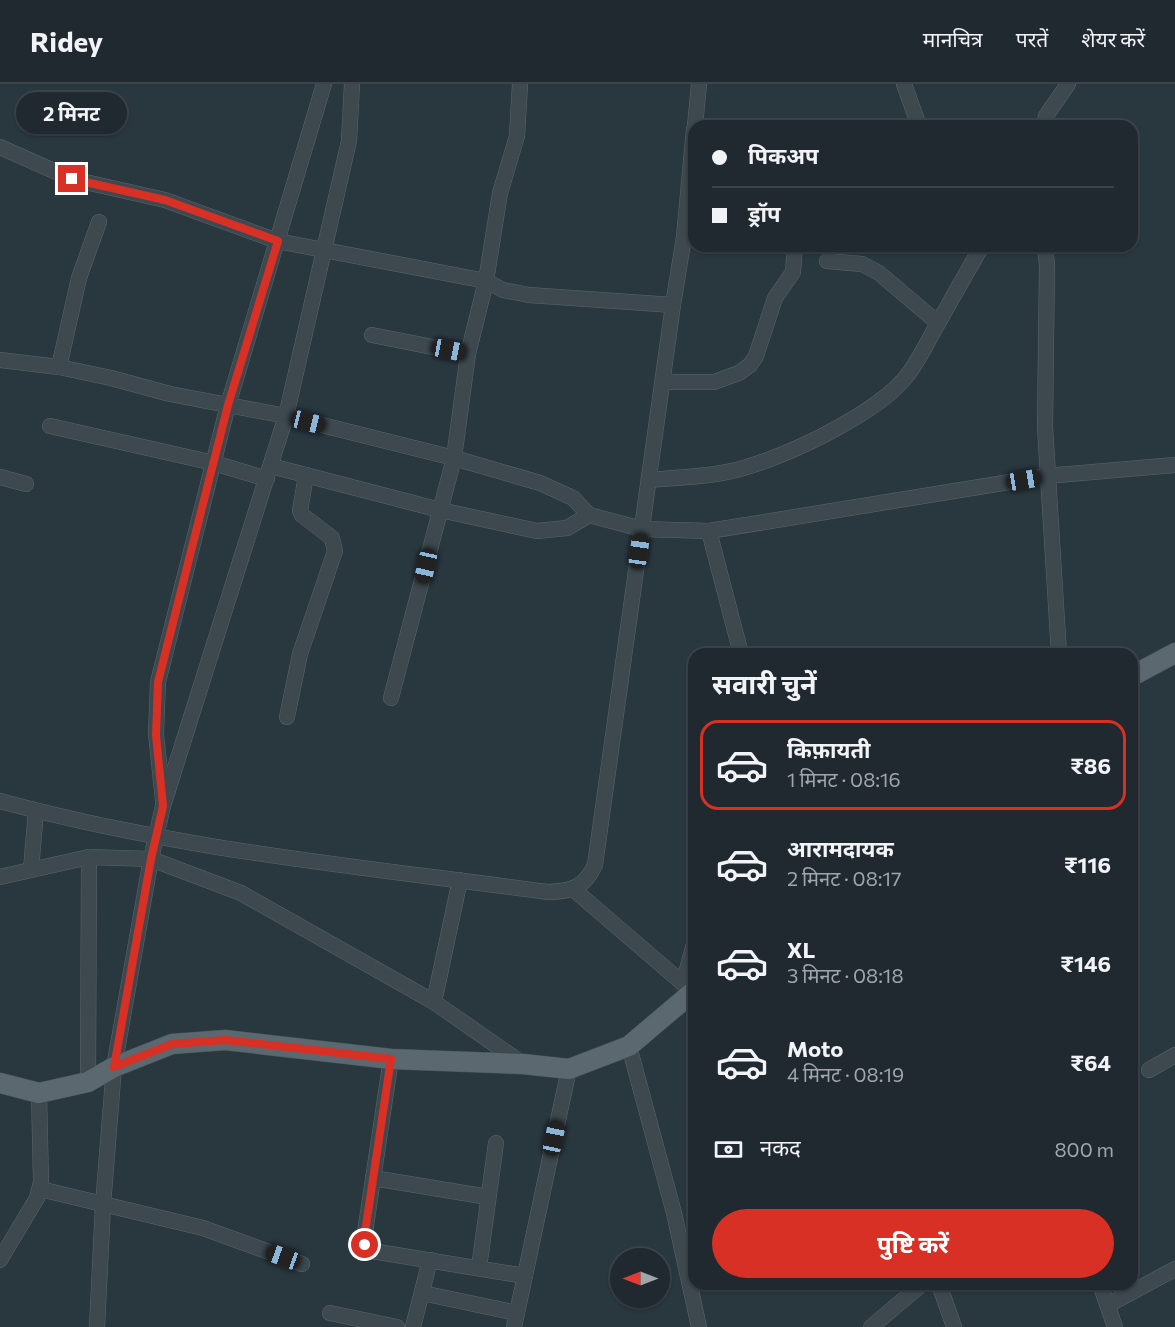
<!DOCTYPE html>
<html lang="hi">
<meta charset="utf-8">
<style>
body{margin:0;font-family:Commissioner,"Noto Sans Devanagari",sans-serif;background:#2c353b;color:#f1f3f6;height:100vh;display:flex;flex-direction:column;font-size:22px;white-space:nowrap}
*{box-sizing:border-box;margin:0}
p{font-size:20px;color:#a1a6aa}
.icon{flex:none;width:33px;height:33px;fill:none;stroke:currentColor;stroke-width:2;stroke-linecap:round;stroke-linejoin:round}
.map{position:relative;flex:1;overflow:hidden}
.sheet{position:absolute;left:688px;top:564px;width:450px;height:642px;display:flex;flex-direction:column;background:#1f292f;border-radius:18px;box-shadow:0 2px 4px #0004,0 0 0 2px #3c454b}
.sheet>*{flex:none}
.top-card{position:absolute;left:688px;top:36px;width:450px;height:132px;border-radius:18px;box-shadow:0 2px 4px #0004,0 0 0 2px #3c454b;display:grid;align-content:center;height:132px;padding:0 24px;background:#1f292f}
.needle{width:39px;rotate:270deg}
.buttons{position:absolute;left:610px;top:1164px;display:grid;gap:12px}
.buttons a{display:grid;place-items:center;width:60px;height:60px;border-radius:50%;background:#1f292f;box-shadow:0 2px 4px #0004,0 0 0 2px #3c454b;font-size:30px}
.end{position:absolute;width:27px;height:27px;margin:-14px;border:8px solid #d93025;background:#fff;box-shadow:0 0 0 3px #fff}
.from{border-radius:50%}
.bubble{position:absolute;height:42px;border-radius:21px;background:#1f292f;box-shadow:0 2px 4px #0004,0 0 0 2px #3c454b;font-size:20px;font-weight:700;line-height:42px;text-align:center}
.car{position:absolute;width:18px;height:36px;margin:-18px -9px;border-radius:8px;box-shadow:0 0 4px 2px #0007;background:linear-gradient(#222 24%,#8ab4d8 0 40%,#222 0 76%,#8ab4d8 0 86%,#222 0)}
.top-card b{display:flex;align-items:center;gap:21px;height:57px;font-size:22px}
.top-card b+b{border-top:2px solid #3c454b}
.top-card i{width:15px;height:15px;background:#f1f3f6}
ul{padding:0;list-style:none}
li{display:flex;align-items:center;gap:18px;height:90px;margin:0 12px 9px;padding:0 12px;border:3px solid transparent;border-radius:18px}
li div{flex:1}
li b{display:block;font-size:22px}
li em{font-style:normal;font-weight:700}
li.active{border-color:#d93025}
li>.icon{width:54px;height:54px;stroke-width:1.5}
h2{padding:0 24px;font-size:27px;line-height:72px}
.pay{display:flex;align-items:center;gap:15px;height:66px;padding:0 24px;font-size:22px}
.pay p{margin-inline-start:auto}
.cta{display:flex;gap:12px;margin-top:auto;padding:12px 24px}
.cta a{flex:1;height:69px;border-radius:36px;background:#d93025;color:#fff;font-size:24px;font-weight:700;line-height:69px;text-align:center}
header{display:flex;align-items:center;gap:36px;box-sizing:border-box;height:84px;padding:0 30px;background:#1f292f;border-bottom:2px solid #3c454b}
header strong{font-size:28px}
nav{display:flex;gap:33px;margin-inline-start:auto;font-size:21px}
.map>svg:first-child{display:block}
.lines{fill:none;stroke-linecap:round;stroke-linejoin:round}
.minor-casing{stroke:#5b666c;stroke-width:16}
.major-casing{stroke:#465258;stroke-width:21}
.minor{stroke:#3d494f;stroke-width:15}
.major{stroke:#5b686f;stroke-width:20}
.route{stroke:#d93025;stroke-width:8}
</style>
<header>
<strong>Ridey</strong>
<nav><a>मानचित्र</a><a>परतें</a><a>शेयर करें</a></nav>
</header>
<div class="map">
<svg width="1175" height="1243" viewBox="0 0 1175 1243">
<rect width="100%" height="100%" fill="#29373f"/>
<g class="lines">
<g class="minor-casing">
<g id="minor">
<polyline points="904,0 919,42"/>
<polyline points="695,42 699,0"/>
<polyline points="1044,42 1046,32 1068,0"/>
<polyline points="0,63 72,95 165,116 277,157 486,197 503,206 529,211 673,221"/>
<polyline points="1045,162 1047,181 1045,343 1059,570"/>
<polyline points="827,177 862,180 879,189 938,239"/>
<polyline points="372,251 468,270"/>
<polyline points="0,276 59,283 111,294 170,310 286,332 454,374 540,399 573,414 589,431"/>
<polyline points="59,283 79,194 99,138"/>
<polyline points="664,298 714,298 739,289 750,281 756,272 775,214 793,188 795,162"/>
<polyline points="50,342 214,379 267,395"/>
<polyline points="271,382 440,426 537,447 567,444 589,431 642,445 709,447 1046,392 1175,381"/>
<polyline points="0,393 26,400"/>
<path d="M649,396C673,394 698,393 722,389C772,381 880,330 909,289C918,277 925,263 932,250C949,220 965,191 982,162"/>
<polyline points="709,447 741,570"/>
<polyline points="391,614 454,374 468,270 486,197 500,109 517,52 520,0"/>
<polyline points="287,633 300,570 335,467 332,454 302,431 300,427 306,391"/>
<polyline points="163,716 156,650 158,598 228,321 324,0"/>
<path d="M0,717C179,766 364,783 548,808C572,807 584,804 595,781L673,221L684,153L694,45"/>
<polyline points="31,785 36,727"/>
<polyline points="0,793 89,773 151,775 241,809 434,918 523,980"/>
<polyline points="573,805 693,908"/>
<polyline points="683,900 694,860"/>
<polyline points="434,918 460,796"/>
<polyline points="629,962 674,1129 699,1243"/>
<polyline points="391,975 364,1155 368,1165 372,1167 525,1192"/>
<polyline points="1149,986 1175,971"/>
<polyline points="88,998 89,773"/>
<polyline points="373,1094 488,1113"/>
<polyline points="40,1105 203,1144 302,1180"/>
<polyline points="0,1176 37,1114 41,1098 39,1009"/>
<polyline points="479,1184 496,1059"/>
<polyline points="939,1200 954,1243"/>
<polyline points="1100,1200 1115,1243"/>
<polyline points="422,1209 517,1229"/>
<polyline points="1108,1221 1175,1185"/>
<polyline points="330,1229 397,1243"/>
<polyline points="97,1243 103,1121 114,983 151,775 163,722 286,332 349,57 352,0"/>
<polyline points="413,1243 430,1176"/>
<polyline points="514,1243 569,985"/>
<polyline points="871,1243 922,1200"/>
</g>
</g>
<g class="major-casing">
<g id="major">
<polyline points="1132,592 1175,569"/>
<polyline points="0,999 39,1009 88,998 114,983 172,960 225,956 391,975 523,980 569,985 629,962 694,907"/>
</g>
</g>
<use href="#minor" class="minor"/>
<use href="#major" class="major"/>
</g>
<g class="lines">
<polyline class="route" points="72,95 165,116 278,157 228,321 158,598 156,651 163,722 151,775 114,983 172,960 225,956 391,975 364,1155 365,1161"/>
</g>
</svg>
<div class="buttons">
<a><svg class="needle" viewBox="-14 -14 28 28"><path d="M0-13l5 13h-10z" fill="#e53935"/><path d="M0 13l5-13h-10z" fill="#a1a6aa"/></svg></a>
</div>
<i class="end from" style="left:365px;top:1161px"></i>
<i class="end" style="left:72px;top:95px"></i>
<div class="bubble" style="left:16px;top:8px;width:111px">2 मिनट</div>
<i class="car" style="left:449px;top:266px;rotate:101deg"></i>
<i class="car" style="left:308px;top:338px;rotate:104deg"></i>
<i class="car" style="left:1024px;top:396px;rotate:81deg"></i>
<i class="car" style="left:639px;top:467px;rotate:8deg"></i>
<i class="car" style="left:426px;top:482px;rotate:193deg"></i>
<i class="car" style="left:554px;top:1054px;rotate:12deg"></i>
<i class="car" style="left:283px;top:1173px;rotate:290deg"></i>
<div class="top-card">
<b><i class="from"></i>पिकअप</b>
<b><i></i>ड्रॉप</b>
</div>
<section class="sheet">
<h2>सवारी चुनें</h2>
<ul>
<li class="active"><svg class="icon" aria-label="car" viewBox="0 0 24 24"><path d="M5 17H2v-5l4-1 3-4h7l3 4 3 1v5h-3M9 17h6M6 11h13"/><circle cx="7" cy="17" r="2"/><circle cx="17" cy="17" r="2"/></svg><div><b>किफ़ायती</b><p>1 मिनट · 08:16</p></div><em>₹86</em></li>
<li><svg class="icon" aria-label="car" viewBox="0 0 24 24"><path d="M5 17H2v-5l4-1 3-4h7l3 4 3 1v5h-3M9 17h6M6 11h13"/><circle cx="7" cy="17" r="2"/><circle cx="17" cy="17" r="2"/></svg><div><b>आरामदायक</b><p>2 मिनट · 08:17</p></div><em>₹116</em></li>
<li><svg class="icon" aria-label="car" viewBox="0 0 24 24"><path d="M5 17H2v-5l4-1 3-4h7l3 4 3 1v5h-3M9 17h6M6 11h13"/><circle cx="7" cy="17" r="2"/><circle cx="17" cy="17" r="2"/></svg><div><b>XL</b><p>3 मिनट · 08:18</p></div><em>₹146</em></li>
<li><svg class="icon" aria-label="car" viewBox="0 0 24 24"><path d="M5 17H2v-5l4-1 3-4h7l3 4 3 1v5h-3M9 17h6M6 11h13"/><circle cx="7" cy="17" r="2"/><circle cx="17" cy="17" r="2"/></svg><div><b>Moto</b><p>4 मिनट · 08:19</p></div><em>₹64</em></li>
</ul>
<div class="pay"><svg class="icon" aria-label="cash" viewBox="0 0 24 24"><path d="M3 7h18v10H3z"/><circle cx="12" cy="12" r="2"/></svg>नकद<p>800 m</p></div>
<div class="cta"><a>पुष्टि करें</a></div>
</section>
</div>
